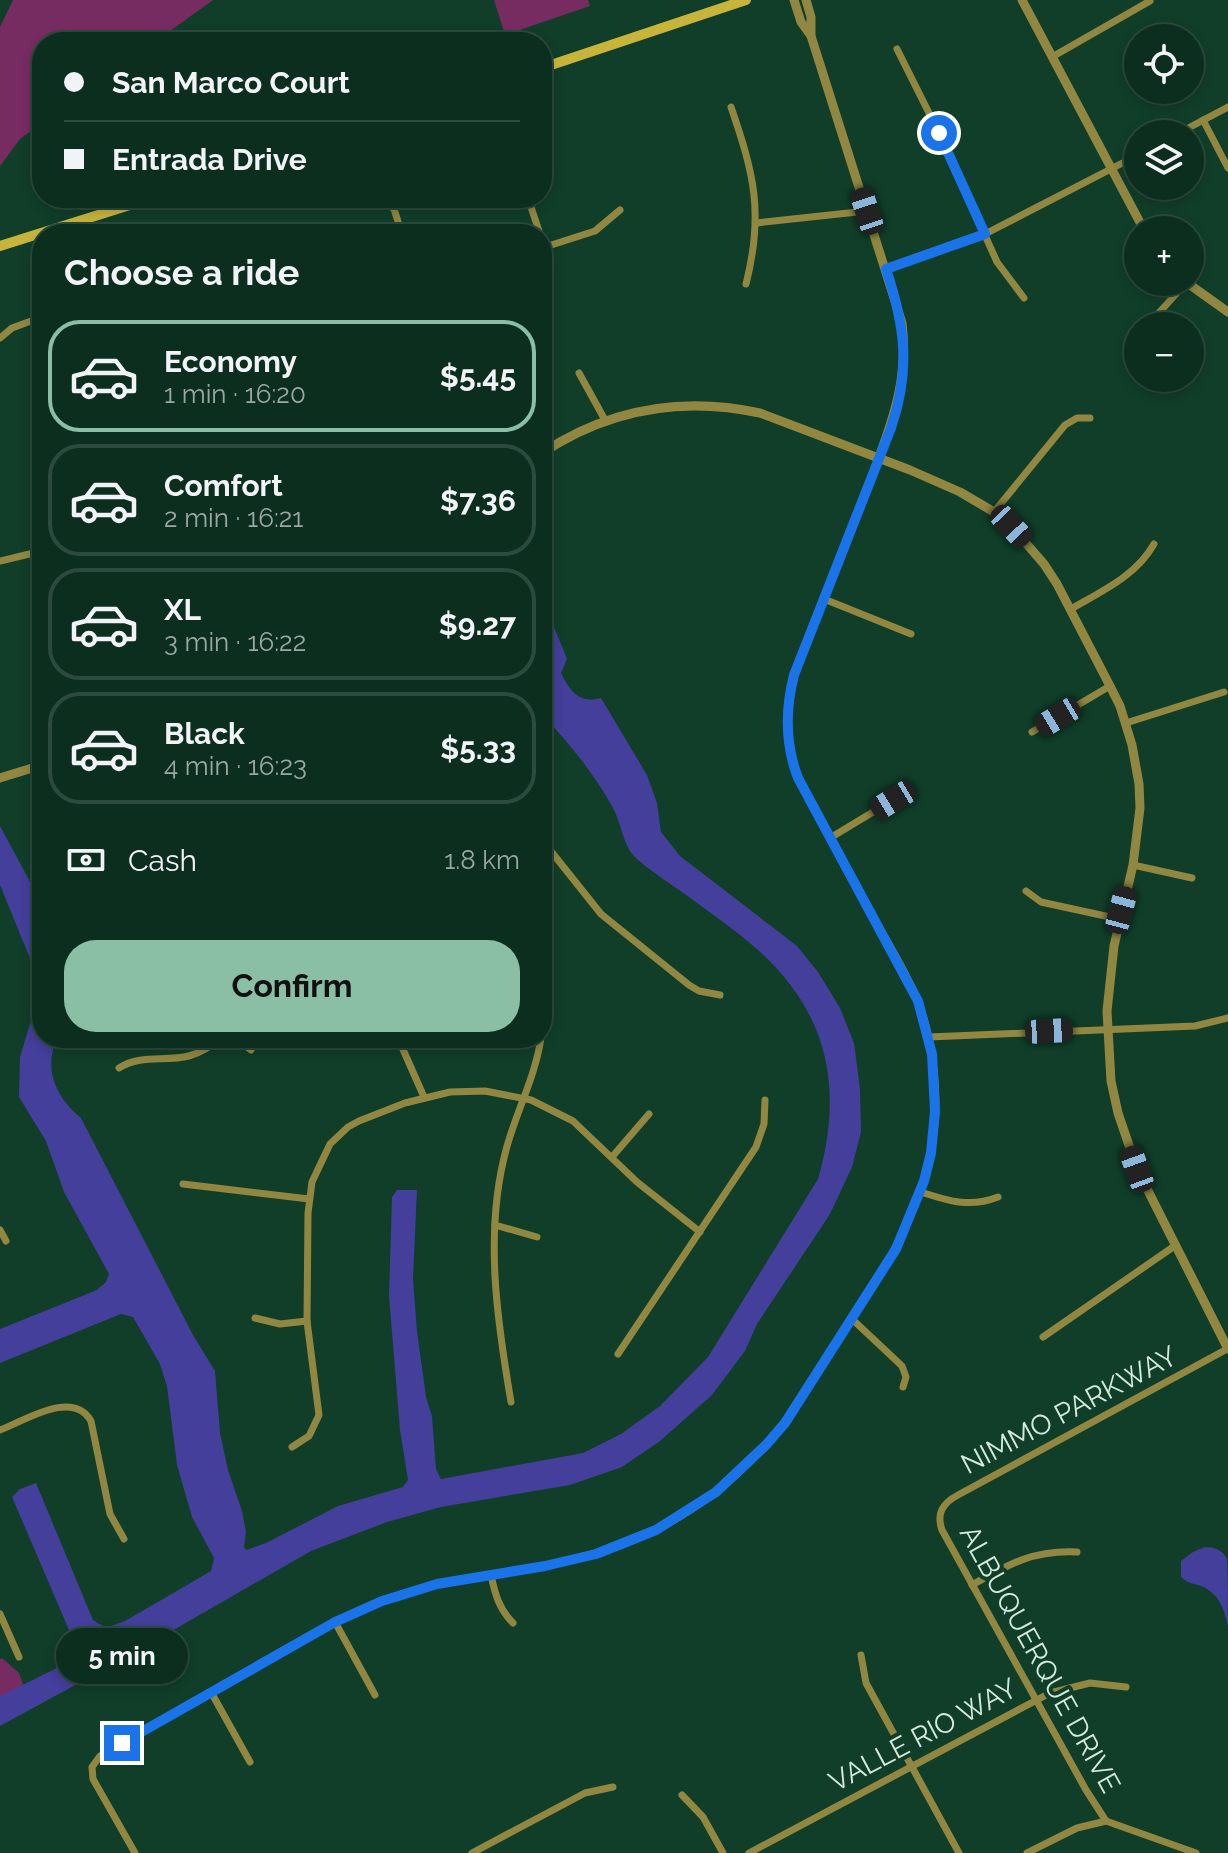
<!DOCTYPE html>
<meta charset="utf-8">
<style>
body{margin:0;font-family:Raleway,sans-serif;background:#153628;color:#f1f3f6;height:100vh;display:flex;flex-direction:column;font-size:30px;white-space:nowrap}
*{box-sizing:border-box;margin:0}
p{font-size:26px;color:#9aa8a4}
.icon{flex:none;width:44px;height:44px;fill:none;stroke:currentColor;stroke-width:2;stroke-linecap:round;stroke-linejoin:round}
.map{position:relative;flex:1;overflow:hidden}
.drawer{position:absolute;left:32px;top:224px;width:520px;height:824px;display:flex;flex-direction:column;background:#0c2e1f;border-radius:32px;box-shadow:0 4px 12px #0003,0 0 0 2px #2c4a3d}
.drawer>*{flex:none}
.guide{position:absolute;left:32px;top:32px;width:520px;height:176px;border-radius:32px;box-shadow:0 4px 12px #0003,0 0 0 2px #2c4a3d;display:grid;align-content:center;height:176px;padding:0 32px;background:#0c2e1f}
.buttons{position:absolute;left:1124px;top:24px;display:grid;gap:16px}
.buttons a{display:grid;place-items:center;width:80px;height:80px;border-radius:50%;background:#0c2e1f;box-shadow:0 4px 12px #0003,0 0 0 2px #2c4a3d;font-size:40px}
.end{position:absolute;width:36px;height:36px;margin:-18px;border:10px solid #1a73e8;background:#fff;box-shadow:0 0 0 4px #fff}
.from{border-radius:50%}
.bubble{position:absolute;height:56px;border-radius:28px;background:#0c2e1f;box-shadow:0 4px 12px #0003,0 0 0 2px #2c4a3d;font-size:26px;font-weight:700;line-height:56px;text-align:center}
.car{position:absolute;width:24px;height:48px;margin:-24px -12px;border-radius:10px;box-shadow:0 0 6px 2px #0007;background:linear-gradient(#222 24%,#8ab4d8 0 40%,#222 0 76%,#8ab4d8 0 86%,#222 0)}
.guide b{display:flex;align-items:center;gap:28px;height:76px;font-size:30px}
.guide b+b{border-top:2px solid #2c4a3d}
.guide i{width:20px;height:20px;background:#f1f3f6}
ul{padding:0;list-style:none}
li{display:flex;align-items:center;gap:24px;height:112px;margin:0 16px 12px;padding:0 16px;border:4px solid #2c4a3d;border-radius:32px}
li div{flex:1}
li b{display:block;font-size:30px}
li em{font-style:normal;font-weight:700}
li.on{border-color:#8abfa5}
li>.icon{width:72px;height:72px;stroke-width:1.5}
h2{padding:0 32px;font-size:36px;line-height:96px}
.pay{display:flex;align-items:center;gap:20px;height:88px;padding:0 32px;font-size:30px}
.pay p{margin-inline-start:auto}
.action{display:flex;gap:16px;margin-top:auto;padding:16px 32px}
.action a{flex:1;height:92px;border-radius:32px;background:#8abfa5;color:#111;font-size:32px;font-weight:700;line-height:92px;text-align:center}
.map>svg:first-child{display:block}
.green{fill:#762c61}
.water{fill:#433f9a}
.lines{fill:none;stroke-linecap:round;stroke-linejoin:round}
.minor{stroke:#928741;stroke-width:7}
.tertiary{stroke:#928741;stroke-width:9}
.secondary{stroke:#c7b53b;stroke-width:10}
.route{stroke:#1a73e8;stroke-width:10}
.labels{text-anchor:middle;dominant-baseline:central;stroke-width:8;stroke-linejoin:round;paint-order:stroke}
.street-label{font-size:28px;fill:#d3eadd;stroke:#103e29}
</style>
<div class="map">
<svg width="1228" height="1853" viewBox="0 0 1228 1853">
<rect width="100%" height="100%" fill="#103e29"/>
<g class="green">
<polygon points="13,0 213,0 155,42 42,42 42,123 20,139 0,166 0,27"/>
<polygon points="494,0 588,0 590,6 505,35"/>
<polygon points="2,1658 19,1673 27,1695 0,1711 0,1659"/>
</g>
<g class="water">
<path d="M543,614L552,622L567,659L561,673C570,691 579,704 601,698L647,775L657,803L661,832L680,856L797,946L818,972L840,1008L854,1043L860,1089L861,1132L852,1167L830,1214L757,1324L745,1351L712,1395L660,1441L622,1467L570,1485L441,1507L387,1522L311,1551L123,1659L0,1726V1696L63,1665L75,1644L12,1497L20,1489L36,1483L93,1620L106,1628L125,1621L211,1571L214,1558L192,1517L177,1465L167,1386L160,1364L133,1317L121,1314L0,1363V1329L97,1290L106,1282L109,1274L64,1192L46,1141L19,1097L20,1057L38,997L34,968L0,885V826L42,904V1038H57C43,1070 56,1097 81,1118L193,1335L215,1371L220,1433L228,1470L242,1511L246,1532L244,1547L246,1550L266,1543L338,1506L403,1487L408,1480L400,1430L389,1296L392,1197L397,1190H417L413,1279L417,1331L426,1397L432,1416L436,1469L441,1479L583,1453L621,1434L660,1406L708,1357L818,1179C845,1085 827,1008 751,944C732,928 712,914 693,900C679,889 638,864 630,851C622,838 620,820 612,806C593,773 569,742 542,715Z"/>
<path d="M1205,1547C1214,1547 1223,1550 1227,1559C1228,1569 1228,1613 1228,1626C1224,1608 1218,1591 1198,1585C1190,1583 1188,1583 1181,1577V1561L1193,1552Z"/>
</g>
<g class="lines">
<g class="minor">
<polyline points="897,49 939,133 997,262 1024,298"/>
<polyline points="1052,57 1150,1"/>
<path d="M731,107C754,174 764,213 746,284"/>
<polyline points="1203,120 1228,168"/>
<polyline points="1177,134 1228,107"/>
<polyline points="381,198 394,209 402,234"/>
<polyline points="528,198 540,234"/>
<polyline points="75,223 79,234"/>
<polyline points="756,223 867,211"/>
<polyline points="542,248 595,231 620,210"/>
<polyline points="886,269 985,234 1138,155"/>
<polyline points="1152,326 1156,316 1186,283"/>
<polyline points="0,338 12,328 42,317"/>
<polyline points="579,373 605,420"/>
<polyline points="994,512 1065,425 1077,418 1090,418"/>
<polyline points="36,552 42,568"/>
<polyline points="0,561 42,551"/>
<polyline points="824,599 911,634"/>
<path d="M1071,609C1102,591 1136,576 1154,544"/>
<polyline points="1126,723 1224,692"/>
<polyline points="1032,732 1110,686"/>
<polyline points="830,838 893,800"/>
<polyline points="542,840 601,914 689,985 699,991 720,995"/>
<polyline points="1133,865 1192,878"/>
<polyline points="1026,891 1041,902 1119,919"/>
<polyline points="542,1015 542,1030"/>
<polyline points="929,1037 1195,1026 1228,1018"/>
<polyline points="235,1038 251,1050"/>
<polyline points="398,1038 424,1097"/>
<path d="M119,1068C151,1048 183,1073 220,1038"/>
<polyline points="612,1157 649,1114"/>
<polyline points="183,1184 309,1199"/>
<path d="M921,1192C948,1201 970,1208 998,1197"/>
<polyline points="495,1225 537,1237"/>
<polyline points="0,1230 6,1241"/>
<polyline points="255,1318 280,1324 307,1321"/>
<polyline points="852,1319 902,1366 906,1377 903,1387"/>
<polyline points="1043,1337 1176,1245"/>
<polyline points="618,1354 756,1147 764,1124 765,1100"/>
<path d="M511,1402C497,1320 484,1232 506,1150C516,1112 535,1078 541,1038"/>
<path d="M0,1430C26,1420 73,1389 91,1421L110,1514L124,1539"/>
<polyline points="292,1447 309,1436 319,1415 307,1321 308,1213 312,1182 330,1144 348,1127 359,1121 405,1103 450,1092 485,1091 531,1100 573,1121 637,1182 700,1232"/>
<path d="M491,1575C495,1594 499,1609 513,1623"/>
<path d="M972,1585C1009,1564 1033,1550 1077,1552"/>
<polyline points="0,1614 19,1657"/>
<polyline points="335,1622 375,1695"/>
<polyline points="861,1655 866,1683 959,1853"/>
<polyline points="211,1692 250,1762"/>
<polyline points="682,1795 703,1817 723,1853"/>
<path d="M1106,1821L1086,1790L942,1530C936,1513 943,1503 958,1495L1227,1349"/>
<path d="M135,1853L93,1779L92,1767L100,1756C152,1726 204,1696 256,1666C297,1643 338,1617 382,1601C464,1570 555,1575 637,1539C694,1514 744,1474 783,1425C804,1398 821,1366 840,1337C904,1238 955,1163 929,1038C920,993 895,955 873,916C848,870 822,824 798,778C785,744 785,710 794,675L879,457"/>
<polyline points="472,1853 585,1793 613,1787"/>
<polyline points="749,1853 1050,1693 1090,1683 1126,1687"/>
<polyline points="1027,1853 1077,1828 1106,1821 1196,1853"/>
</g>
<g class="tertiary">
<polyline points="794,0 801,22 811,36"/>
<path d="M806,0L811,17V36L902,323C908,372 896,412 879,457"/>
<polyline points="1022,0 1144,230"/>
<polyline points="1186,282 1228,312"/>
<path d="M542,453C609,409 681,396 760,413L910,470L960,492L994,512L1011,526L1044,564L1057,584L1110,686L1120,706L1132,745L1139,784L1140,808L1133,865L1114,946L1107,1011L1111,1081L1118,1113L1137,1169L1228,1349"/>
<polyline points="0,778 42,765"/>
</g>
<g class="secondary">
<polyline points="542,68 746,0"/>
<polyline points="0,246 152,198"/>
</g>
</g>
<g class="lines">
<path class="route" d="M122,1743L335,1622L382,1601L437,1584L545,1566L596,1554L656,1530L716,1492L766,1445L785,1423L896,1249L924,1181L931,1153L935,1111L932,1054L918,1001L798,778C785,744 785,710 794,675L891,428C911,369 905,326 886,269L985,234L939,133"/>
</g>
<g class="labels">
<g class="street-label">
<text transform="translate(1069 1410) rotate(-28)">NIMMO PARKWAY</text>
<text transform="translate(1040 1659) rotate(61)">ALBUQUERQUE DRIVE</text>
<text transform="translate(923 1735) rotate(-28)">VALLE RIO WAY</text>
</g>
</g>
</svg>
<div class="buttons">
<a><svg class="icon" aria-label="locate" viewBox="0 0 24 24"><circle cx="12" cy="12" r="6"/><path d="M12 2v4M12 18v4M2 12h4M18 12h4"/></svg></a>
<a><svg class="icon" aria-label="layers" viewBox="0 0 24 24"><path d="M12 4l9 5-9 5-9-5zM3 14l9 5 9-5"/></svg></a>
<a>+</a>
<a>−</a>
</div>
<i class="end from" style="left:939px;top:133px"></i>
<i class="end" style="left:122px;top:1743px"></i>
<div class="bubble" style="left:56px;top:1628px;width:132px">5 min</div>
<i class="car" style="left:867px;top:211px;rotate:342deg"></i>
<i class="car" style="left:1011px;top:526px;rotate:137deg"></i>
<i class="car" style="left:1058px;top:717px;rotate:239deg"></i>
<i class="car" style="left:893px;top:800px;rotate:239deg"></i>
<i class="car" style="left:1121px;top:910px;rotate:15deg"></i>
<i class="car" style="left:1049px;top:1031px;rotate:87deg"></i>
<i class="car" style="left:1137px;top:1169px;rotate:340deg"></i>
<div class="guide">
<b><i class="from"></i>San Marco Court</b>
<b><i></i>Entrada Drive</b>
</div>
<section class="drawer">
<h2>Choose a ride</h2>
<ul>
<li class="on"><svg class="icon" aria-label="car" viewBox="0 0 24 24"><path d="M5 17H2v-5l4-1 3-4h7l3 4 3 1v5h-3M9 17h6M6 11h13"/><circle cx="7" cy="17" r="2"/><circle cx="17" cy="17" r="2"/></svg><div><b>Economy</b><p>1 min · 16:20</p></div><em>$5.45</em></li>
<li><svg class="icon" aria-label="car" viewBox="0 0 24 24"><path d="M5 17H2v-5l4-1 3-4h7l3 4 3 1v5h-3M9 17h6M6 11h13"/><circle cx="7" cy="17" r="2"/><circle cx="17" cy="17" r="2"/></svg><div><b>Comfort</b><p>2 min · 16:21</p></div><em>$7.36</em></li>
<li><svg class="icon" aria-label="car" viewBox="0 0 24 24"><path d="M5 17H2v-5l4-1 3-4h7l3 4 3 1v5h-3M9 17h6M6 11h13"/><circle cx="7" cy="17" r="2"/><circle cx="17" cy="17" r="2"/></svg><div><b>XL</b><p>3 min · 16:22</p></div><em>$9.27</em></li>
<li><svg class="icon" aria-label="car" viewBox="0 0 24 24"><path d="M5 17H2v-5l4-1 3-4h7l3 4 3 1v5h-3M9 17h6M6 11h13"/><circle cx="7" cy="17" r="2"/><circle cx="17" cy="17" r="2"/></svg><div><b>Black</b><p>4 min · 16:23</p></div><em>$5.33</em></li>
</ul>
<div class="pay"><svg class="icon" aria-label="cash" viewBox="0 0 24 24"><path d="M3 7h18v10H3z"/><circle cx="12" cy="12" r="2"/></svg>Cash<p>1.8 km</p></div>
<div class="action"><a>Confirm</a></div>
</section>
</div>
